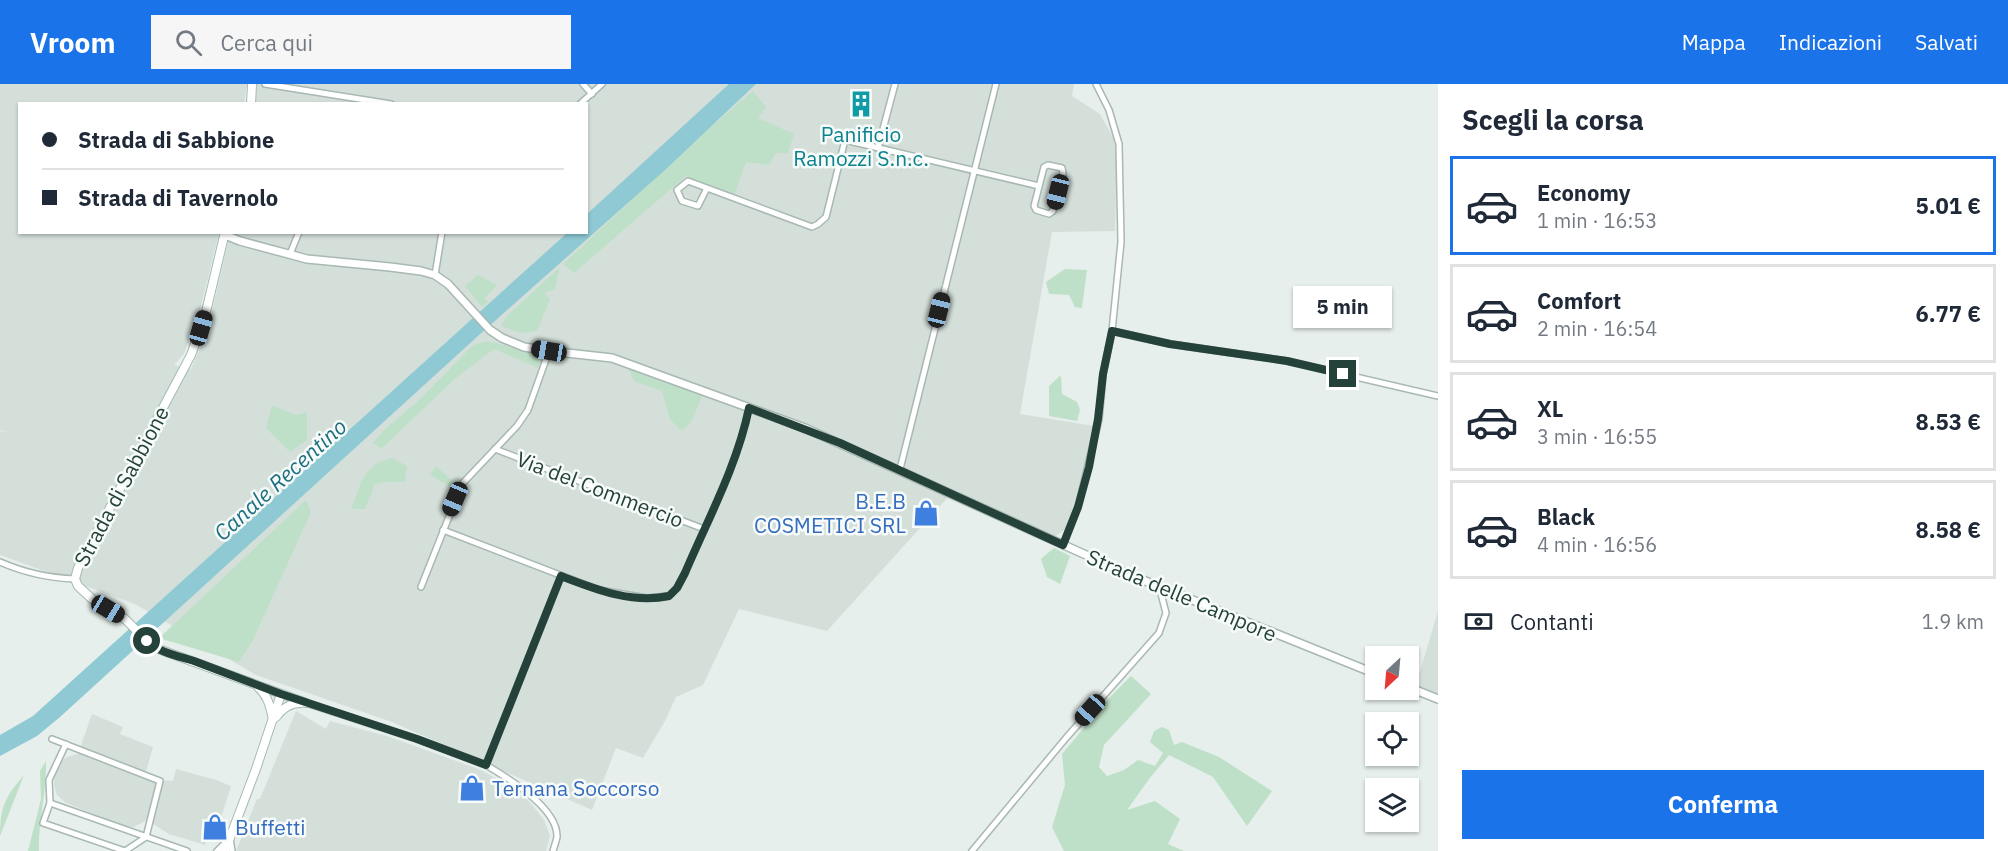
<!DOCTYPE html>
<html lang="it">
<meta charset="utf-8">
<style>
body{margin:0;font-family:"IBM Plex Sans",sans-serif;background:#f6f6f7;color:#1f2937;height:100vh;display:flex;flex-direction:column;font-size:22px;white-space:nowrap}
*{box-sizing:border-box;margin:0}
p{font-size:20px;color:#747a83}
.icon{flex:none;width:33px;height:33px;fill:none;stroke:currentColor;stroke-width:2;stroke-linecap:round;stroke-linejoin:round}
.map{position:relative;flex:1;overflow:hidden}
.sheet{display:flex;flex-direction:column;background:#fff;width:570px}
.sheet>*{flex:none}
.top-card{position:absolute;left:18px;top:18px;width:570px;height:132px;border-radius:0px;box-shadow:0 2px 4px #0004;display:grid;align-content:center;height:132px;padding:0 24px;background:#fff}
.needle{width:39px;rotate:206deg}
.tools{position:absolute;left:1365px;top:562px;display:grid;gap:12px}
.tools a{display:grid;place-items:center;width:54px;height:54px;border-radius:0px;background:#fff;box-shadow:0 2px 4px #0004;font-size:30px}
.end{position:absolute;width:27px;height:27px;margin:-14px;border:8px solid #24423a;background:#fff;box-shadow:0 0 0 3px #fff}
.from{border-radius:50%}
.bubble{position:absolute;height:42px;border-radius:0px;background:#fff;box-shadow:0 2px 4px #0004;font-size:20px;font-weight:800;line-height:42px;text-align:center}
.car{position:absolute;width:18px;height:36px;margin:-18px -9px;border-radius:8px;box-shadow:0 0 4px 2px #0007;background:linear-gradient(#222 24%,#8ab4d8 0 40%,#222 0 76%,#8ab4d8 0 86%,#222 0)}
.top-card b{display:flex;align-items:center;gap:21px;height:57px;font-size:22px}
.top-card b+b{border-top:2px solid #e0e1e3}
.top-card i{width:15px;height:15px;background:#1f2937}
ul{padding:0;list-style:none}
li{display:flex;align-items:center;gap:18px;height:99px;margin:0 12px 9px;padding:0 12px;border:3px solid #e0e1e3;border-radius:0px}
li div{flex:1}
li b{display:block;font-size:22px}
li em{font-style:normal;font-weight:800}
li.active{border-color:#1a73e8}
li>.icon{width:54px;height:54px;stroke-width:1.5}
h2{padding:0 24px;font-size:27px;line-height:72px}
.pay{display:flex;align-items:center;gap:15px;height:66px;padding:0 24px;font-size:22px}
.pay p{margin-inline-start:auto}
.button{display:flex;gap:12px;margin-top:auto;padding:12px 24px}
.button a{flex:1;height:69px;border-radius:0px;background:#1a73e8;color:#fff;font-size:24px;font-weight:800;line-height:69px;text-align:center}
header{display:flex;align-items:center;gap:36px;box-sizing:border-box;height:84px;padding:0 30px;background:#1a73e8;color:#fff}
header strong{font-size:28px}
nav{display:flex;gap:33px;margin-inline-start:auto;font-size:21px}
.search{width:420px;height:54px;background:#f6f6f7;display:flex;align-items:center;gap:15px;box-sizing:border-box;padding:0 21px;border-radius:0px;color:#747a83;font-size:22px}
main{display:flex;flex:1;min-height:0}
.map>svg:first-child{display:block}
.built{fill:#d4dfda}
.green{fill:#bfe0c8}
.water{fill:#8ec9d4}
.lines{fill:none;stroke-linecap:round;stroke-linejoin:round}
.minor-casing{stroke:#a8b8b2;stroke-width:8}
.tertiary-casing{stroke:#a8b8b2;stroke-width:10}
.secondary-casing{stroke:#a4bbb3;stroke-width:10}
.minor{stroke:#fff;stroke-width:5}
.tertiary{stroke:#fff;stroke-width:7}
.secondary{stroke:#fff;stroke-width:8}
.route{stroke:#24423a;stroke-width:8}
.labels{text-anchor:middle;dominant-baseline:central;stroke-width:5;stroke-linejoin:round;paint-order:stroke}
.culture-label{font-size:21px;fill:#0d838f;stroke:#f7fbf9}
.street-label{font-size:21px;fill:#24423a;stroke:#f7fbf9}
.shop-label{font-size:21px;fill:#366cbe;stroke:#f7fbf9;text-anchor:start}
.water-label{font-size:22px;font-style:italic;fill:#1c6f80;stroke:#f7fbf9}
</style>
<header>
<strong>Vroom</strong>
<div class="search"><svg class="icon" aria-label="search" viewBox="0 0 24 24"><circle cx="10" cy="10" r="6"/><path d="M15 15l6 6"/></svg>Cerca qui</div>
<nav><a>Mappa</a><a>Indicazioni</a><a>Salvati</a></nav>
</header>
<main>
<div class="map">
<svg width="1438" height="767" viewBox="0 0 1438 767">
<rect width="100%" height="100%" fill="#e6efeb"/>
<g class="built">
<polygon points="0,0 247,0 244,19 20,20 20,148 219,149 201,222 184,270 174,281 191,285 208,245 230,149 586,148 586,20 255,19 257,0 1074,0 1072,12 1100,30 1113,53 1117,70 1115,147 1052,148 1020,330 1094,342 1068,444 1055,452 950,411 827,547 739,525 703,601 676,613 665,637 643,674 616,664 592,726 392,638 256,591 135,520 0,471 0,347 7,348 0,346"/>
<polygon points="1438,527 1438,612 1415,604"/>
<polygon points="296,627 326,645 330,637 387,652 481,686 510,702 530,718 544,736 550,752 546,767 236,767 257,715 260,715"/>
<polygon points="92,630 123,643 120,650 153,663 144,695 173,697 176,685 216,696 231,702 216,750 209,748 205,761 169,750 147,736 134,743 124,742 66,719 57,711 54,701 55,687 59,679 67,673 78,670"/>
</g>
<g class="green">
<path d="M753,7L766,23L758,34L794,50L788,69H776L769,81L746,78L734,112L686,92L574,189L563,180C626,122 687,62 753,7Z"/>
<polygon points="560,183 555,205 545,209 550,215 537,247 520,249 501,242 506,233"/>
<polygon points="1065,185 1087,186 1082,224 1075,223 1069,211 1049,210 1046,198"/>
<polygon points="478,191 497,201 484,215 489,217 482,223 465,202"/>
<polygon points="487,257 519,265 543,269 538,284 494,265 456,294 381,365 373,359 385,345 418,317 473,261"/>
<polygon points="628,284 703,310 691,338 682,347 670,336 662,307 634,297"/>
<polygon points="1061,291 1062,310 1077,318 1080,326 1077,337 1049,332 1049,302"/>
<polygon points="272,321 296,331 307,328 307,356 290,368 266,344"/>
<path d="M392,374L407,382L405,398H385L375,400L365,425H351C362,399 362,381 392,374Z"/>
<polygon points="436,382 456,400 453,404 430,391"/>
<polygon points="306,416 311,428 252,558 239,578 159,554"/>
<polygon points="1054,464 1070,472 1060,500 1047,493 1041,475"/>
<polygon points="1131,592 1151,610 1104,661 1099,683 1107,692 1124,686 1138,676 1155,682 1163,669 1150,658 1154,647 1162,643 1169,646 1174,661 1182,658 1219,673 1272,707 1247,742 1213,693 1169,671 1149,695 1127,726 1155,717 1180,735 1168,760 1184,767 1064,767 1052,743 1065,701 1062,670 1110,613"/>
<path d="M46,677C47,707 38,736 39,767H28L41,715L40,687Z"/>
<path d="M24,691L0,752C0,723 5,713 24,691Z"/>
</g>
<polygon class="water" points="729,0 756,0 665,86 479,251 60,633 37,652 0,672 0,651 33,632 567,149 586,148 587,130"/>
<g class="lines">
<g class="minor-casing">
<g id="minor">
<polyline points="265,0 391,20"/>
<polyline points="583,0 592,10"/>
<polyline points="580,20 602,0"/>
<polyline points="878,64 895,0"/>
<polygon points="1048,81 1062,84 1063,89 1053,127 1049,130 1036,126 1034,122 1044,83"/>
<polyline points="707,104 698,122 682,117 677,106 688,97 812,143 818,140 826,133 845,56 1039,102"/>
<polyline points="290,170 299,148"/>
<polyline points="435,191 442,148"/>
<polyline points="1112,247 1170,260 1287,277 1438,312"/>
<polyline points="495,365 704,445"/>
<polyline points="900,385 996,0"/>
<path d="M443,446L599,506L647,514L669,512L677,504L685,489C708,435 737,382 749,324"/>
<polyline points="1063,461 1078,423 1099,335 1103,290 1112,247 1121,158 1119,60 1109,26 1096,0"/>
<path d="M0,478C25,489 48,494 75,495"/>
<polyline points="421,503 462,400 517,342 528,326 549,267"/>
<polyline points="306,619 417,655 486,681 561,492"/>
<polyline points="52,655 160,697 146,753 125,767 43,739 50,719 49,696 66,660"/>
<path d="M486,681C508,694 558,724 557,753C556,758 554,763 553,767"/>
<polyline points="50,719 187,767"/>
<polyline points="230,755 232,767"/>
<polyline points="217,767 227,757"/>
<polyline points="972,767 1066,654 1159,549 1166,529 1159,502"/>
</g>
</g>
<g class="tertiary-casing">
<g id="tertiary">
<polyline points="225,151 240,157 307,175 390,183 421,187 435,191 448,200 490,246 502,254 524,263 549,267 612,274 805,344 1128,490 1376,590"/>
<polyline points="1408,603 1438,615"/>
</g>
</g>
<g class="secondary-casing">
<g id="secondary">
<polyline points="251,20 252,0"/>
<polyline points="225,148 205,232 191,271 78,484 75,495 78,502 92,515 125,535 153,563 306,619"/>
<path d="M258,603C268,612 270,622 273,635"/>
<path d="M276,633C283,624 290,619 301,619"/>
<polyline points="225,767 256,685 281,610"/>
</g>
</g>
<use href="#minor" class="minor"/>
<use href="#tertiary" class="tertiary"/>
<use href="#secondary" class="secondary"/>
</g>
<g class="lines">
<path class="route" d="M147,557C160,569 178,572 194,577L281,610L417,655L486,681L561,492C595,505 632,520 669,512L677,504L685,489C708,435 737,382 749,324L840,359L1063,461L1078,423L1089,383L1098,335L1103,290L1112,247L1170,260L1287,277L1343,290"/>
</g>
<defs>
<g id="building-bare" transform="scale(2.07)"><path d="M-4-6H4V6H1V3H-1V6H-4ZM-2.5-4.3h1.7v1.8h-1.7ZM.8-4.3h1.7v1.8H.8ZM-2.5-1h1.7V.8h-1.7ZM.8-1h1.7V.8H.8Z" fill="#0f9aa8" stroke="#f7fbf9" stroke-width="2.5" paint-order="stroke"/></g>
<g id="shop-bare" transform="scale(2.07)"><path d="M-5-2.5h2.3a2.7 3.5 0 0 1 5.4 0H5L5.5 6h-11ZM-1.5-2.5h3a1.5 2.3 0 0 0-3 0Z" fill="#3f7fe0" stroke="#f7fbf9" stroke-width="2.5" paint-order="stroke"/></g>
</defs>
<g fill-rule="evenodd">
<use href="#building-bare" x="861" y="20"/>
<use href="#shop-bare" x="926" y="429"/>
<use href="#shop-bare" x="472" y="704"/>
<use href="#shop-bare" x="215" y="743"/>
</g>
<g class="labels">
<g class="culture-label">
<text x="861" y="50">Panificio<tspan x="861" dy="24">Ramozzi S.n.c.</tspan></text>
</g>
<g class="street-label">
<text transform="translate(121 402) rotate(-62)">Strada di Sabbione</text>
<text transform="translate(600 405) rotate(21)">Via del Commercio</text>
<text transform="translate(1182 511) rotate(23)">Strada delle Campore</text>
</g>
<g class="shop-label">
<text x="906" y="417" text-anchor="end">B.E.B<tspan x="906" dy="24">COSMETICI SRL</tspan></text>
<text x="492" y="704">Ternana Soccorso</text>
<text x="235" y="743">Buffetti</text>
</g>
<g class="water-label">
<text transform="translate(280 395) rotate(-42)">Canale Recentino</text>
</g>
</g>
</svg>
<div class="tools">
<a><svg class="needle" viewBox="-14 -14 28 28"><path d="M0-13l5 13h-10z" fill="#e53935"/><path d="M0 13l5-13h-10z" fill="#747a83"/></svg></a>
<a><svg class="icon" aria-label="locate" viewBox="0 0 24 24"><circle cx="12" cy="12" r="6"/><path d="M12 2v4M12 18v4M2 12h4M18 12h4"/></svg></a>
<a><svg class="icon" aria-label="layers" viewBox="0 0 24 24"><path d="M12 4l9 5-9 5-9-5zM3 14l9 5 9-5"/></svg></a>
</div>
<i class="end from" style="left:147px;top:557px"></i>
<i class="end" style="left:1343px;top:290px"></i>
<div class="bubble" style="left:1293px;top:202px;width:99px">5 min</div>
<i class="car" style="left:1058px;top:108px;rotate:194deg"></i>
<i class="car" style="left:939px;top:226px;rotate:14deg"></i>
<i class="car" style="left:201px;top:244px;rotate:16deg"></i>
<i class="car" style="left:549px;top:267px;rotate:280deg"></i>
<i class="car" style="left:455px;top:415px;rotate:203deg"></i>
<i class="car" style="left:108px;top:525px;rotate:121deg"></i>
<i class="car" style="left:1090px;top:626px;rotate:222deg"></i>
<div class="top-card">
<b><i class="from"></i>Strada di Sabbione</b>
<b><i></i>Strada di Tavernolo</b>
</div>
</div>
<section class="sheet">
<h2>Scegli la corsa</h2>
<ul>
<li class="active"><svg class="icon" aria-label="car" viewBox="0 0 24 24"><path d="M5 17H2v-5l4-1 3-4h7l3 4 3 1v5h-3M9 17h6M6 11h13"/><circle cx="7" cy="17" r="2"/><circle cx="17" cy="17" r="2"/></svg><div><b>Economy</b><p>1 min · 16:53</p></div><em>5.01 €</em></li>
<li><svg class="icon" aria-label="car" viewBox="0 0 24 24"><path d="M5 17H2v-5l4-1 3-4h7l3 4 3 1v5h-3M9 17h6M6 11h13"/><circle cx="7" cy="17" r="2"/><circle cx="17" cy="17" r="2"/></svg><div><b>Comfort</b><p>2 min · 16:54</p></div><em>6.77 €</em></li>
<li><svg class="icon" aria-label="car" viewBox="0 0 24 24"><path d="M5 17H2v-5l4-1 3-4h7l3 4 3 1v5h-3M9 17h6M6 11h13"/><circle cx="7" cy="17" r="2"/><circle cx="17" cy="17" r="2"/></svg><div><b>XL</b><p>3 min · 16:55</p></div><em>8.53 €</em></li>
<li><svg class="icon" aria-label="car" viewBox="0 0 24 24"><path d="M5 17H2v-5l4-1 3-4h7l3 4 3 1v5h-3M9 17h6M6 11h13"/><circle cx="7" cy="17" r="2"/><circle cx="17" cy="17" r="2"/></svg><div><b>Black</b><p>4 min · 16:56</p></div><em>8.58 €</em></li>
</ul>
<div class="pay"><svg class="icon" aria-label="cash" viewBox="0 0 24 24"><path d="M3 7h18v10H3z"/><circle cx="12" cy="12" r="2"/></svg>Contanti<p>1.9 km</p></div>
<div class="button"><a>Conferma</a></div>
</section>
</main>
